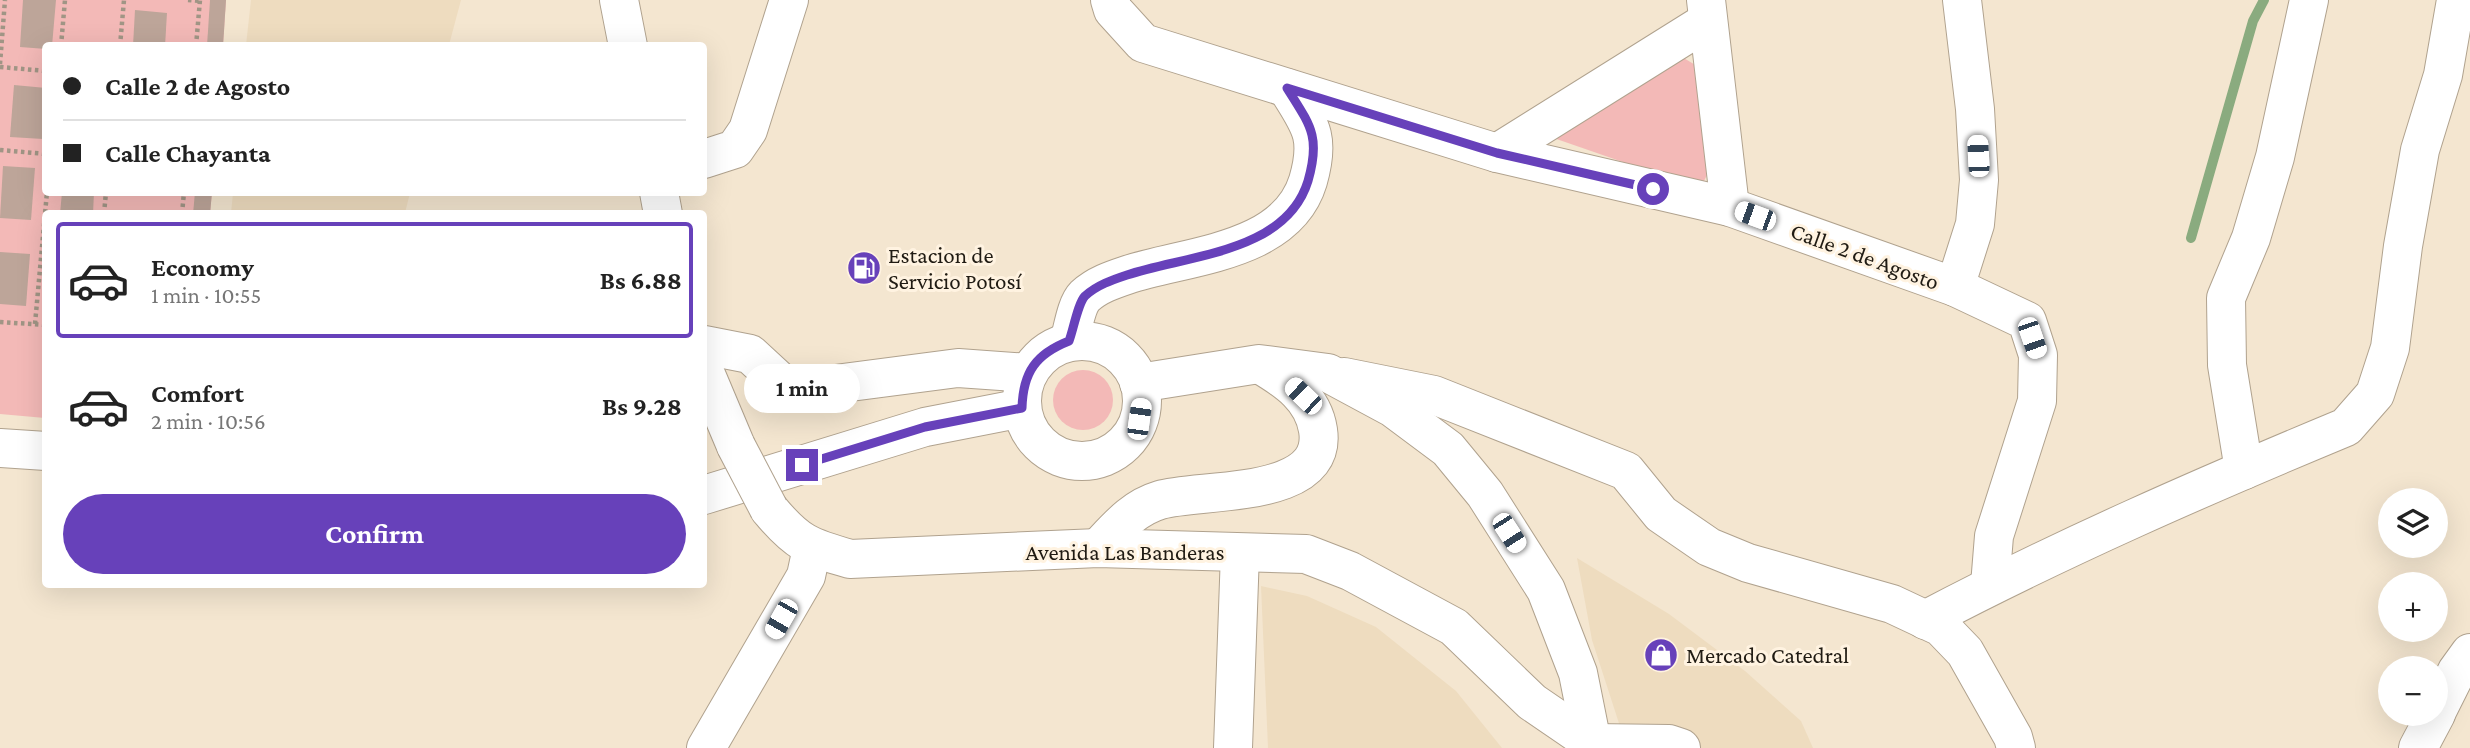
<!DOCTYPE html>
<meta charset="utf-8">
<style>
body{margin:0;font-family:"Crimson Pro",serif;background:#f6f6f6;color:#222;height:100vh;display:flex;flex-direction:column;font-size:26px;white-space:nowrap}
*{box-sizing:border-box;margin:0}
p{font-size:23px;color:#767676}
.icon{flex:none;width:38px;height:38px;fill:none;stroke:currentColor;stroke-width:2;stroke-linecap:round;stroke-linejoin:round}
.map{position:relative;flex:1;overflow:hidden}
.side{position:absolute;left:42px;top:210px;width:665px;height:378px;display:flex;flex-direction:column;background:#fff;border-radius:7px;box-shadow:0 7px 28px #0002}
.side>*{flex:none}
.guide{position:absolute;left:42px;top:42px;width:665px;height:154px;border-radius:7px;box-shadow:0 7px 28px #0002;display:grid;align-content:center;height:154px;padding:0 21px;background:#fff}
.buttons{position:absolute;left:2378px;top:488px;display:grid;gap:14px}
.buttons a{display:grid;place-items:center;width:70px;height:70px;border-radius:50%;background:#fff;box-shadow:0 7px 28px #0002;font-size:35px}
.end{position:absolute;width:32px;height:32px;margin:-16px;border:9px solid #6741ba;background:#fff;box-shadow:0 0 0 4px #fff}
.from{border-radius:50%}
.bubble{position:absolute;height:49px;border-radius:24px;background:#fff;box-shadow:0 7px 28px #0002;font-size:23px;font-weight:700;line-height:49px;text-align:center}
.car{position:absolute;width:21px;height:42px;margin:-21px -10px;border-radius:9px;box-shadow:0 0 5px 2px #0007;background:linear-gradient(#fff 24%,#345 0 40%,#fff 0 76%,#345 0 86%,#fff 0)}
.guide b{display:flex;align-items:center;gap:24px;height:66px;font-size:26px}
.guide b+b{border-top:2px solid #e0e0e0}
.guide i{width:18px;height:18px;background:#222}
ul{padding:12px 0 0;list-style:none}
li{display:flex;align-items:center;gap:21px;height:116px;margin:0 14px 10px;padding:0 7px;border:4px solid transparent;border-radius:7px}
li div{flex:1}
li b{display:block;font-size:26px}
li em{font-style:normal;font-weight:700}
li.selected{border-color:#6741ba}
li>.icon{width:63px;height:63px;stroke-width:1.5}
.cta{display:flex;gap:14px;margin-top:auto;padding:14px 21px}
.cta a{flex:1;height:80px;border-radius:42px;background:#6741ba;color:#fff;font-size:28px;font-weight:700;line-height:80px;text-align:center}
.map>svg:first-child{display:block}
.built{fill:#eedcbf}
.green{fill:#f3b9b7}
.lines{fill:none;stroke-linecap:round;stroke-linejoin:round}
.stream{stroke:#8aab7f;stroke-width:10}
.building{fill:#bda599}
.minor-casing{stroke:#b0a28e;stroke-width:40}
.major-casing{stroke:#b0a28e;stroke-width:40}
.path{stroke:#a09585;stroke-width:4.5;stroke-dasharray:3.5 3.5;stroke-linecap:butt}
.minor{stroke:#fff;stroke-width:38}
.major{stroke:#fff;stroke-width:38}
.major-bridge-casing{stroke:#b0a28e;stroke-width:40;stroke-linecap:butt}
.major-bridge{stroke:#fff;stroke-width:38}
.route{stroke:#6741ba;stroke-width:9}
.labels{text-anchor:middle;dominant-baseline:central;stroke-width:6;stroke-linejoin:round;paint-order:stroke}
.poi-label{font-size:23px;fill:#201b13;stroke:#fff3e1;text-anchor:start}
.street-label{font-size:23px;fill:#201b13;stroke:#fff3e1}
</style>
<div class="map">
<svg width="2470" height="748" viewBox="0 0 2470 748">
<rect width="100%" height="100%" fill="#f4e6d0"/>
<g class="built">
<polygon points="251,0 461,0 449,45 246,45"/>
<polygon points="233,193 233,192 410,193 405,213 231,213"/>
<polygon points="1577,558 1669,614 1745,671 1801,721 1813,748 1627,748 1592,640"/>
<polygon points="1261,586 1307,596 1376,627 1456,691 1502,748 1268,748"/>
</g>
<g class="green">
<polygon points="0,0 226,0 223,45 46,46 46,192 212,193 210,213 46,214 45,418 0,414"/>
<polygon points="1682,57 1697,66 1700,72 1707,175 1703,183 1695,187 1542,134"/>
<circle cx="1083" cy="400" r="30"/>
</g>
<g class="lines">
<polyline class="stream" points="2191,238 2253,21 2264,0"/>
</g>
<g class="building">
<polygon points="23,0 56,0 52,46 46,46 46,49 20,47"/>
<polygon points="210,0 226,0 223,46 207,46"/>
<polygon points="135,10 167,13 165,46 133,46"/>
<polygon points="14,85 46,88 43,139 10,137"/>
<polygon points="3,166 35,168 31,220 0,218"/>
<polygon points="62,192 94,192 93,214 60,214"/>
<polygon points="195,192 212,192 210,214 193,214"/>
<polygon points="0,252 30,254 26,306 0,304"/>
</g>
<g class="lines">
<g class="minor-casing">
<g id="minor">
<polyline points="1110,0 1113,10 1143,43 1497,153 1730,207 1955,287"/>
<polyline points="1706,0 1730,207"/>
<polyline points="1962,0 1975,109 1979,180 1975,224 1955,287 2027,321 2038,355 2037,401 1994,536 1990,585"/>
<polyline points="1497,153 1708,21"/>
<polyline points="704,159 735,149 748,130 789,0"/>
<path d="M1069,342C1073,329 1076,305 1085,296C1097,285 1112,280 1127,275C1187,255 1286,253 1308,181C1321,136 1310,125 1287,88"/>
<polyline points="704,345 750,354 789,390 958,368 1028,373"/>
<polyline points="1344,377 1434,395 1626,471 1661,514 1709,547 1748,563 1892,604 1941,627 1965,652 2013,737 2016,748"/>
<polyline points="2244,470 2227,365 2226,298 2251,238 2275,157 2309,0"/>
<path d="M1925,620C2062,548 2204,486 2346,427L2375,394L2390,348L2403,246L2420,150L2443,75L2456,0"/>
<polyline points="2436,713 2457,671 2470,653"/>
<polyline points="1592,743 1669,744 1681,748"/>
<polyline points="706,748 806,576 812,548"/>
<polyline points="1233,748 1240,553"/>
<polyline points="2418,748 2436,714"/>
</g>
</g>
<g class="major-casing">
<g id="major">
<polyline points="619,0 628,46"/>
<polyline points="659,192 663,214"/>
<circle cx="1082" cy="401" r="60"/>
<polyline points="704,370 736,446"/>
<polyline points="1139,383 1259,364 1328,373 1393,408 1448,449 1485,494 1546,590 1578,673 1593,748"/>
<polyline points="0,448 46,451"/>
<polyline points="704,495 925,427 1022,408"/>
<path d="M769,509C797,543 808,547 850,559L1098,548L1306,554L1350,571L1454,627L1532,702L1592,743"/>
<path d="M1098,548C1117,528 1133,508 1160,500C1201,488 1329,500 1318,430C1313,398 1288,381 1261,365"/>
</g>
</g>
<g class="path">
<polyline points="188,0 200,1"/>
<polyline points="61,46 65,0"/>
<polyline points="120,46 124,0"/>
<polyline points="196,46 200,0"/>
<polyline points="0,64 5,0"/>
<polyline points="0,67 46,71"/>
<polyline points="0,150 46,154"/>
<polyline points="104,214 106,192"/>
<polyline points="182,214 184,192"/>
<polyline points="0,322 46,325"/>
<polyline points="35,324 47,192"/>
</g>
<use href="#minor" class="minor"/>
<use href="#major" class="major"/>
<g class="major-bridge-casing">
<polyline id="major-bridge" points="736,446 769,509"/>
</g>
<use href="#major-bridge" class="major-bridge"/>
</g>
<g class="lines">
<path class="route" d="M802,465L925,427L1022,408C1023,372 1036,354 1069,341C1073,331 1078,303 1085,296C1097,285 1112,280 1127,275C1187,255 1286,253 1308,181C1321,136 1310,125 1287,88L1497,153L1653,189"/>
</g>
<defs>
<g id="fuel-disc" transform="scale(1.75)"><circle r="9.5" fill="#6741ba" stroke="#fff3e1"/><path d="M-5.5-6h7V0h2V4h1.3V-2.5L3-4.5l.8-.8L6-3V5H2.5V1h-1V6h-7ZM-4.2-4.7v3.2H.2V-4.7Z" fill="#fff"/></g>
<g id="shop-disc" transform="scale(1.75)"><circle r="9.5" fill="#6741ba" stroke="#fff3e1"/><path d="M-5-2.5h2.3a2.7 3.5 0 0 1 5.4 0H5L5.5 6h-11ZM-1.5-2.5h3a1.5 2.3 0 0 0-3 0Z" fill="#fff"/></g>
</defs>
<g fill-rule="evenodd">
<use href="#fuel-disc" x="864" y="268"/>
<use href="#shop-disc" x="1661" y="655"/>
</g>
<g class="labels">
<g class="poi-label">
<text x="888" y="255">Estacion de<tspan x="888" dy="26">Servicio Potosí</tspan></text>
<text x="1686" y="655">Mercado Catedral</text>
</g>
<g class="street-label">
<text transform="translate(1865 256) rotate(20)">Calle 2 de Agosto</text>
<text x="1125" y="552">Avenida Las Banderas</text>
</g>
</g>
</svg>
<div class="buttons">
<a><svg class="icon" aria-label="layers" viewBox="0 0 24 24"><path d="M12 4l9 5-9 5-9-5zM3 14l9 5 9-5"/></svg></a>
<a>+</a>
<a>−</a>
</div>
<i class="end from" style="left:1653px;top:189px"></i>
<i class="end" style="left:802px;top:465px"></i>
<div class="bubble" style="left:744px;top:364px;width:116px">1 min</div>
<i class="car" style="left:1978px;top:156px;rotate:357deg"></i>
<i class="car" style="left:1755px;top:216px;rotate:290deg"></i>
<i class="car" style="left:2032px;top:338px;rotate:161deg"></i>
<i class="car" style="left:1303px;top:396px;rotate:314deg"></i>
<i class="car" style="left:1139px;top:419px;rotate:8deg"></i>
<i class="car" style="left:1509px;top:533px;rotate:147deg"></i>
<i class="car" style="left:781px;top:619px;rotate:210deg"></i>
<div class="guide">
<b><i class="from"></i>Calle 2 de Agosto</b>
<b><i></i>Calle Chayanta</b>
</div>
<section class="side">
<ul>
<li class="selected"><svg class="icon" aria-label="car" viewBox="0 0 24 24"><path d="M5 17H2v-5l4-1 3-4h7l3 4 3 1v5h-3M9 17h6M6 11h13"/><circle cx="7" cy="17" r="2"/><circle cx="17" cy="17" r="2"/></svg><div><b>Economy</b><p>1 min · 10:55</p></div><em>Bs 6.88</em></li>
<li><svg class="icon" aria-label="car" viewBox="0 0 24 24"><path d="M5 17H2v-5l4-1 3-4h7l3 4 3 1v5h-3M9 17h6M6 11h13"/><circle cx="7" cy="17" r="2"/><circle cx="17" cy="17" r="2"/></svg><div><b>Comfort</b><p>2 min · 10:56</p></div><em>Bs 9.28</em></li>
</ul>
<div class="cta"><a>Confirm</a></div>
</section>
</div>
